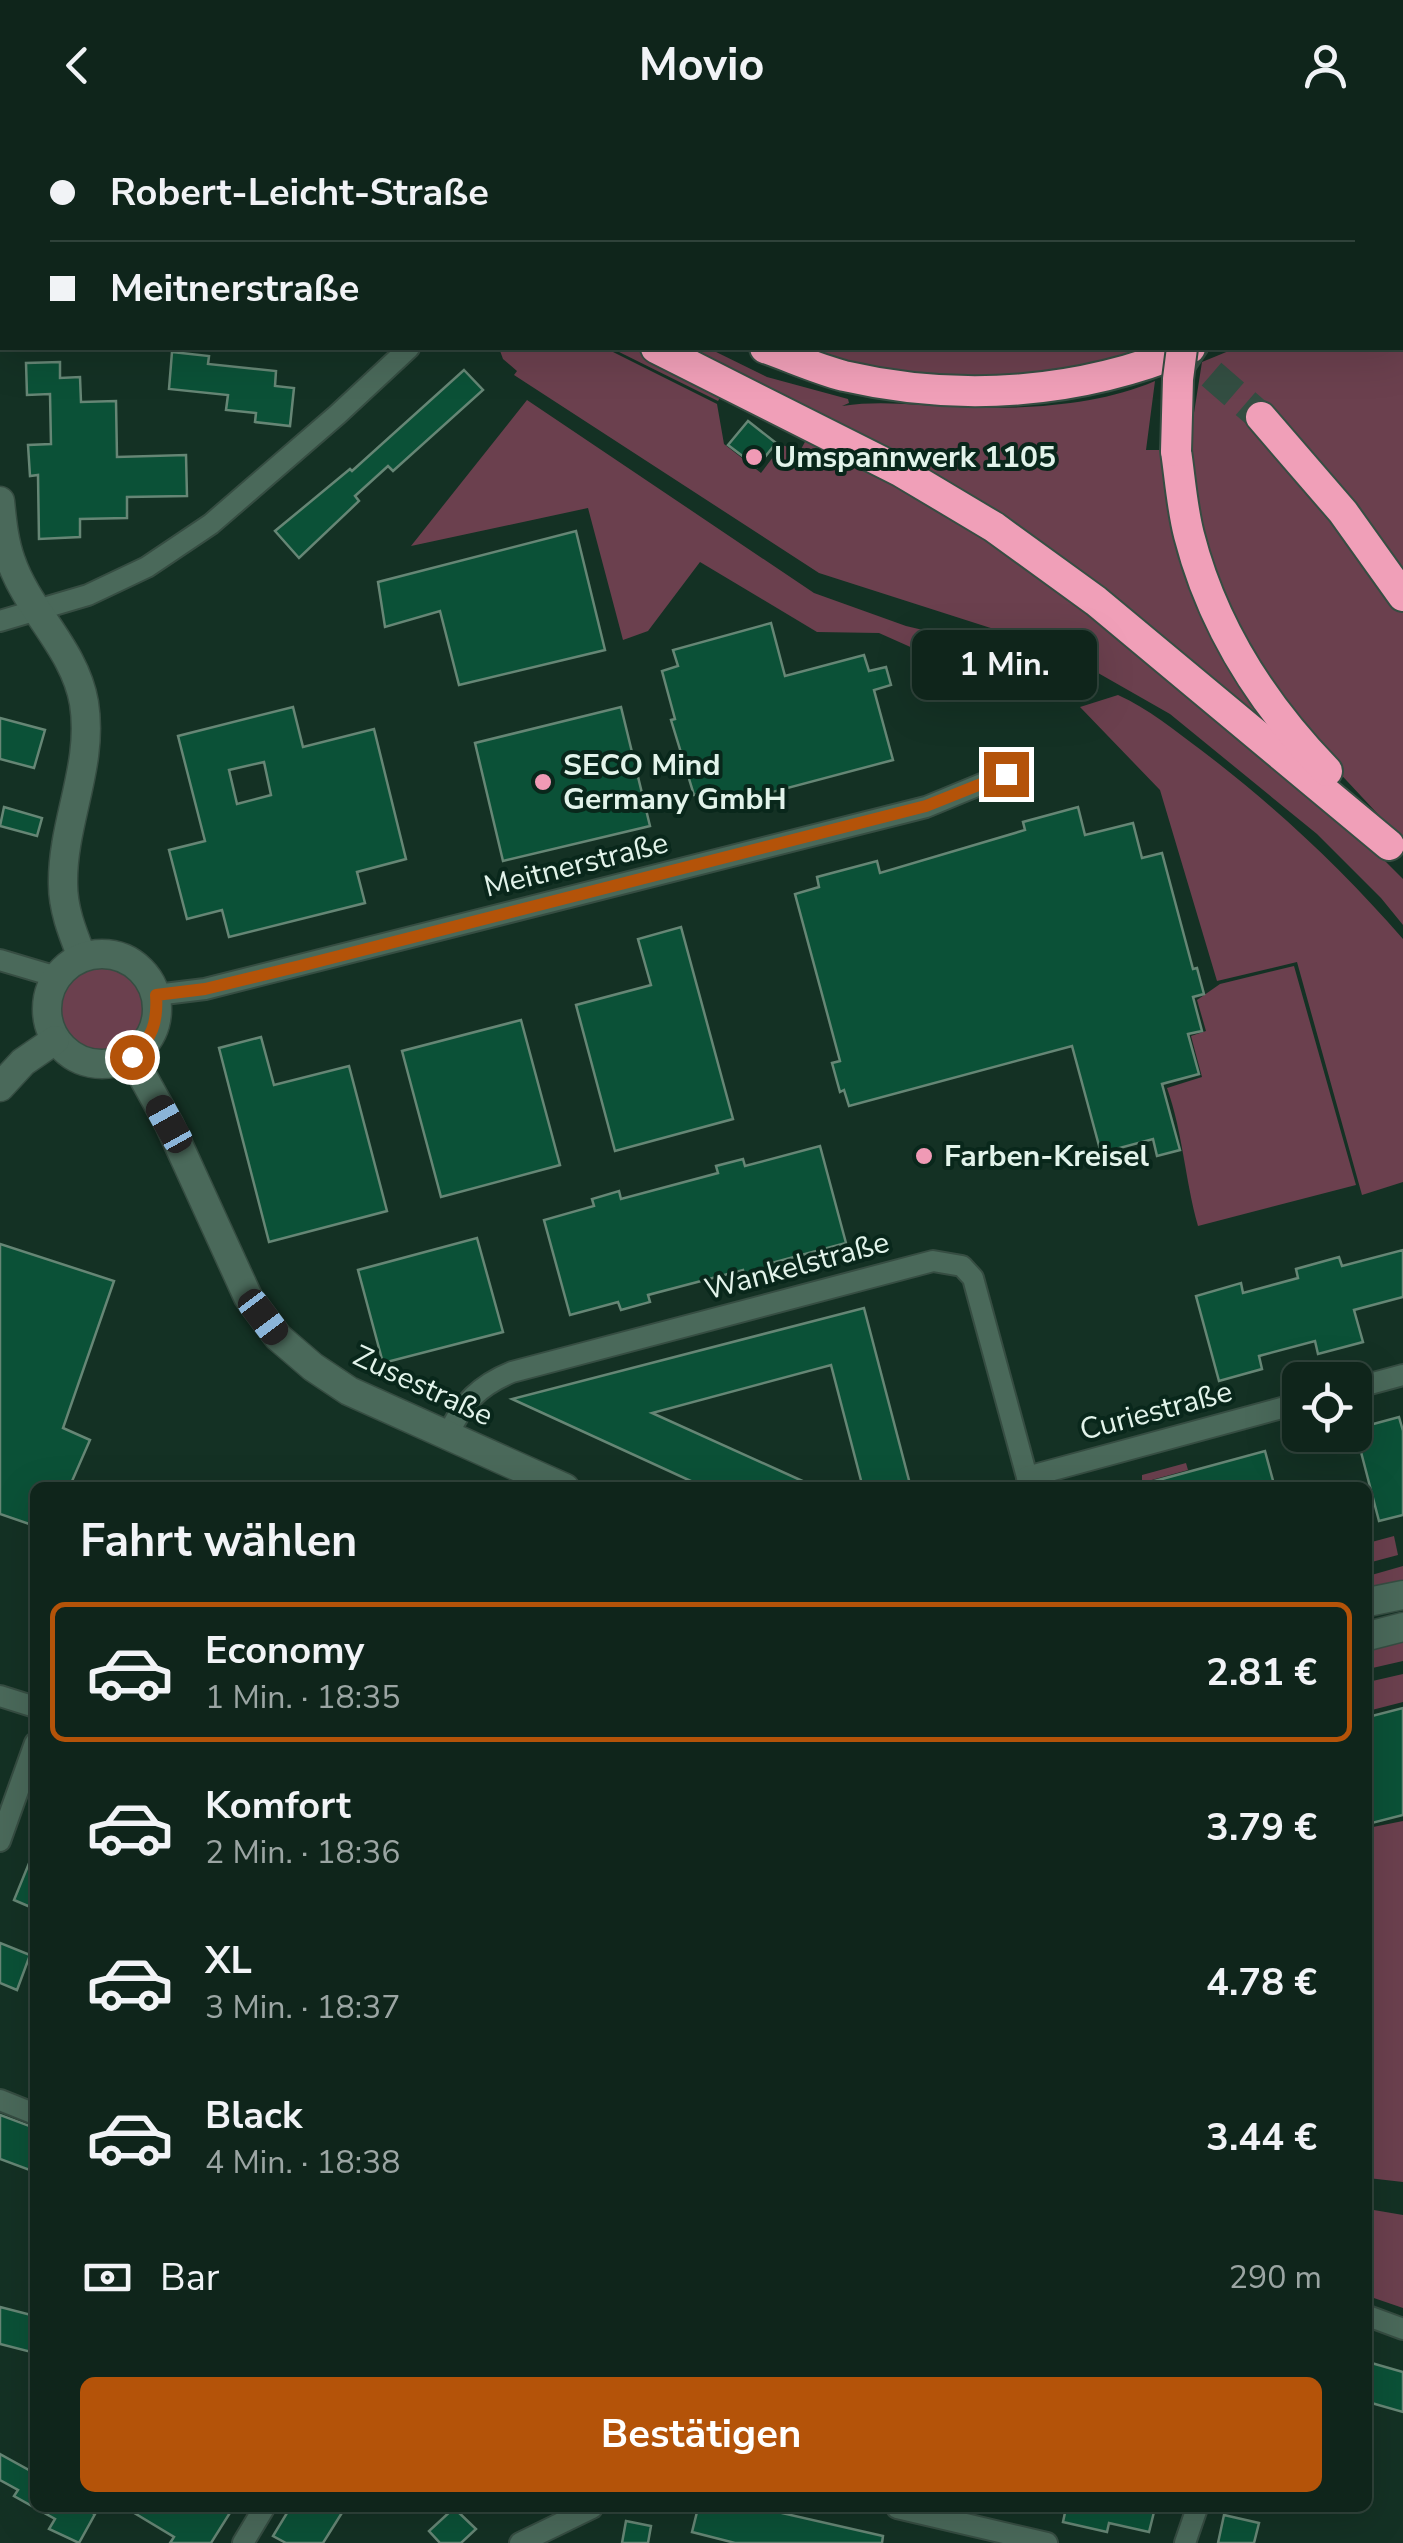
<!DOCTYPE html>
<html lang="de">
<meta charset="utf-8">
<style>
body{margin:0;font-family:"Nunito Sans",sans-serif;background:#182d24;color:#f1f3f6;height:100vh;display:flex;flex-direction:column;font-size:38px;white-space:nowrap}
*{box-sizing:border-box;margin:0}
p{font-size:32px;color:#9ba5a3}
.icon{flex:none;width:55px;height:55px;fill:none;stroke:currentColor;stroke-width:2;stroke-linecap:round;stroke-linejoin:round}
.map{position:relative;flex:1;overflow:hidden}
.panel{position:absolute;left:30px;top:1352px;width:1342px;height:1030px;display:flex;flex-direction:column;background:#0f251b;border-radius:15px;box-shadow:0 10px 40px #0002,0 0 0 2px #2f423a}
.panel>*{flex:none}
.hud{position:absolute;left:0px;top:0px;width:1405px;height:220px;box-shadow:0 10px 40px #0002,0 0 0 2px #2f423a;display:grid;align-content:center;height:220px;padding:0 50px;background:#0f251b}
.controls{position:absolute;left:1282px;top:1232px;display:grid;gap:20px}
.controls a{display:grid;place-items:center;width:90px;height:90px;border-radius:15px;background:#0f251b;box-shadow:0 10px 40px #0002,0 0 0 2px #2f423a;font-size:50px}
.end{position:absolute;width:45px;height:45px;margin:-22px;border:12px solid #b45309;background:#fff;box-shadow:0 0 0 5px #fff}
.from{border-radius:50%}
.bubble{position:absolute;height:70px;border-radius:15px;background:#0f251b;box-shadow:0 10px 40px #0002,0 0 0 2px #2f423a;font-size:32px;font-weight:700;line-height:70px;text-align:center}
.car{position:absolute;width:30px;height:60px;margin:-30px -15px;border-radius:12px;box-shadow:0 0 8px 2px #0007;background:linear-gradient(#222 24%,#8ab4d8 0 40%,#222 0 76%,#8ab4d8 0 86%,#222 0)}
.hud b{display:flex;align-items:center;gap:35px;height:95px;font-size:38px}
.hud b+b{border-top:2px solid #2f423a}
.hud i{width:25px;height:25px;background:#f1f3f6}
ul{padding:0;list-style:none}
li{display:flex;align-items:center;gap:30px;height:140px;margin:0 20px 15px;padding:0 30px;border:5px solid transparent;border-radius:15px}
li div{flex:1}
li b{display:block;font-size:38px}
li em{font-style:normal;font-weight:700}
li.current{border-color:#b45309}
li>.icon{width:90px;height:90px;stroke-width:1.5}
h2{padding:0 50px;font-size:45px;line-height:120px}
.pay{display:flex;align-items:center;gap:25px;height:110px;padding:0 50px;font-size:38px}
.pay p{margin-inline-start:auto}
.cta{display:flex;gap:20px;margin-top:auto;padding:20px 50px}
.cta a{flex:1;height:115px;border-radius:15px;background:#b45309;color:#fff;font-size:40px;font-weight:700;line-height:115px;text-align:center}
header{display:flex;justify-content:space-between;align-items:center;height:130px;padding:0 50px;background:#0f251b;font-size:45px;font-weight:700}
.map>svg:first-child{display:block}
.green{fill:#6b404e}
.building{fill:#0b5137;stroke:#668675;stroke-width:2.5;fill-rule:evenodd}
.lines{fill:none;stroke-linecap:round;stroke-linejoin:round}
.highway-tunnel{stroke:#334e42;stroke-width:30;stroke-dasharray:30 15;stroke-linecap:butt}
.street-casing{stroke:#364d42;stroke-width:24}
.secondary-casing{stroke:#364d42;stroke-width:31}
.highway-casing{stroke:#364d42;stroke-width:34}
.street{stroke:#4a695a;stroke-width:20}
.secondary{stroke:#4a695a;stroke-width:28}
.highway{stroke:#f09fb8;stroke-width:30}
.highway-bridge-casing{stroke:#364d42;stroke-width:34;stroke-linecap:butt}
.highway-bridge{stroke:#f09fb8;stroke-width:30}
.route{stroke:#b45309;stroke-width:12}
.poi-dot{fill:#f09ab5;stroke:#09271b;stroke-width:4}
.labels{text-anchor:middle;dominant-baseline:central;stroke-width:8;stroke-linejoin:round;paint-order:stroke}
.poi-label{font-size:30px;font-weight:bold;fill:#e2f3ea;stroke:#09271b;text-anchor:start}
.street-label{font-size:30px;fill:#e2f3ea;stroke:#09271b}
</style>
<header><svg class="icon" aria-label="back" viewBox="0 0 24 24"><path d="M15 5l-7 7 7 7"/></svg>Movio<svg class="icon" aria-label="person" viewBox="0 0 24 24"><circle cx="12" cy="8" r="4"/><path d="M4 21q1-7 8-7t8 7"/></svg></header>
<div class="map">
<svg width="1403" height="2413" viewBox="0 0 1403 2413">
<rect width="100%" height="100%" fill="#143124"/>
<g class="green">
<polygon points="70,0 303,0 324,2 67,2"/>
<polygon points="644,0 908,0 642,2"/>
<polygon points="1016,0 1230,0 1229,2"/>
<polygon points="1403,86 1403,444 1266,282 1250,299 1263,310 1359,416 1403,481 1403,711 1319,621 1256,540 1204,422 1188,321 1202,232 1236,218 1402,218"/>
<polygon points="499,218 605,218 717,274 724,314 761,343 782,315 800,321 806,310 840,322 1002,413 1346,692 1403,749 1403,795 1381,768 1317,704 1170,584 1056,519 819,443 514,245 517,241 503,229"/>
<path d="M611,218C655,218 686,241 721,266L718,271Z"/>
<path d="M684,218H708L767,247L848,269L849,273L842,276C884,270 917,276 958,277C1019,280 1098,276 1155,251L1146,320H1164L1170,373L1289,613L1119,478Z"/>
<path d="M805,218H1148C1035,251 918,260 805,218Z"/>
<polygon points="527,270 814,463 906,496 1037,527 1089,558 1067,565 1043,541 971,544 879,503 817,502 700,432 648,501 623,510 588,378 411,416"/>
<path d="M1118,565C1149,579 1174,600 1201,620C1275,676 1342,739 1403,809V1052L1362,1065L1297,832L1217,851L1160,660L1080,577Z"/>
<path d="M1294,836L1356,1055L1198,1096C1185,1050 1183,1003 1167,958L1202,947L1191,906L1206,901L1197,870L1220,854Z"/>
<circle cx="102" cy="878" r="42"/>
<polygon points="1186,1333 1188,1340 1148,1351 1149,1357 1132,1357 1131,1353 1142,1350 1142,1345"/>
<polygon points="1394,1406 1398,1425 1368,1433 1368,1413"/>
<polygon points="1403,1436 1403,1452 1368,1462 1368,1446"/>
<polygon points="1403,1508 1403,1531 1368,1539 1368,1518"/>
<polygon points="1403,1544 1403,1572 1368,1581 1368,1552"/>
<polygon points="1403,1691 1403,2052 1368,2048 1368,1698"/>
<polygon points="1368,2079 1403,2085 1403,2178 1368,2166"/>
</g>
<g class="building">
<polygon points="172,222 209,226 208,234 276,241 275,256 294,258 290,296 255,292 256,283 226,280 228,265 169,259"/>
<polygon points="60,232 60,248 80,247 81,272 116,271 117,327 186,325 187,366 127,367 127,388 80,389 80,407 39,409 38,345 30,346 28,315 51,314 50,264 27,265 26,233"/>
<polygon points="464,240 483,260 393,341 388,336 355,366 359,371 299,428 275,401 350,339 352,341"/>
<polygon points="748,291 776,313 757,337 728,315"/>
<polygon points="576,401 605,520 459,555 440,481 385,497 378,452"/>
<polygon points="771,493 785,546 864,525 869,541 886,537 891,555 874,560 893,630 716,677 711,660 694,665 671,590 675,589 662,541 678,536 673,520"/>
<path d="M293,577L303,617L374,599L406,729L357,742L365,773L229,807L222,780L187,789L169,720L205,711L178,606ZM264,632L271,665L237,674L229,640Z"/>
<polygon points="621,577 650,696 503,731 475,613"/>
<polygon points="0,588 45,600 34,638 0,629"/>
<polygon points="4,677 42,688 37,706 0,696"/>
<polygon points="1078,677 1085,705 1133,693 1142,728 1162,723 1193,839 1197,838 1204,864 1193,867 1202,901 1188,904 1199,944 1162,954 1180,1020 1157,1026 1153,1009 1101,1023 1072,916 849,976 844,960 840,962 832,933 840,931 795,764 819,757 817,747 877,731 880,743 1025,700 1023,692"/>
<polygon points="681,797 733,989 615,1021 576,875 651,855 638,809"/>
<polygon points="521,890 560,1035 441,1067 402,921"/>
<polygon points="261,907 274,955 349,936 387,1081 269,1112 219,918"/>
<polygon points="820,1016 846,1113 772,1133 774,1140 759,1144 745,1148 743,1140 648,1165 650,1172 621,1180 618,1172 570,1185 544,1090 594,1076 592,1069 619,1061 621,1069 718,1043 716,1036 743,1029 745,1036"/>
<polygon points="477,1108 503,1202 383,1233 358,1140"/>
<polygon points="0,1114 114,1151 63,1298 90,1310 69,1358 35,1358 35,1396 0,1384"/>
<polygon points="1403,1120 1403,1167 1354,1180 1363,1212 1318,1224 1315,1211 1259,1226 1262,1239 1219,1251 1196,1166 1241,1153 1243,1163 1298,1148 1296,1139 1339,1127 1342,1136"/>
<polygon points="864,1178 911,1358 863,1358 831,1235 652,1283 818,1358 706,1358 512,1269"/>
<polygon points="1399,1287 1403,1301 1403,1385 1379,1391 1355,1299"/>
<polygon points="1265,1321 1275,1358 1152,1358 1151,1352"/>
<polygon points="1403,1578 1403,1685 1368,1694 1368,1587"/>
<polygon points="34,1721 35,1721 35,1779 14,1770"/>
<polygon points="0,1813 30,1825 17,1860 0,1853"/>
<polygon points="0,1985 35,1998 35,2042 0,2029"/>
<polygon points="0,2177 35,2186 35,2223 0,2214"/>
<polygon points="1368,2232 1403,2242 1403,2282 1368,2272"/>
<polygon points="0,2324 29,2340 35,2330 35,2378 82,2378 95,2384 79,2413 49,2399 55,2389 14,2366 18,2360 0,2350"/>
<polygon points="126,2378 233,2378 211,2413 170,2413 174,2407"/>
<polygon points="290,2378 345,2378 323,2413 286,2413 273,2406"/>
<polygon points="454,2378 476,2399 461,2413 440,2413 429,2401"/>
<polygon points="698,2378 760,2378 883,2406 882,2413 735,2413 692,2402"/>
<polygon points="1066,2378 1155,2378 1149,2402 1109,2393 1107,2402 1063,2392"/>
<polygon points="1224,2385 1259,2393 1254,2413 1218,2413"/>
<polygon points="626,2391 651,2396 648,2413 622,2413"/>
</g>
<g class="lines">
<g class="highway-tunnel">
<polyline points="205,0 222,2"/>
<polyline points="0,24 2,25"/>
<polyline points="1175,218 1202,236 1261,287"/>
</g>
<g class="street-casing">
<g id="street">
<polyline points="412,0 415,2"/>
<polyline points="602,2 604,0"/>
<polyline points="0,491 88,465 147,437 211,394 337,285 409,218"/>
<polyline points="0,830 57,847"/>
<polyline points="156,865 205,859 926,677 1006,644"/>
<polyline points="1355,1258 1403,1245"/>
<path d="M448,1305C462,1273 480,1255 512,1242L933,1131L962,1136L973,1148L1030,1358"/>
<polyline points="1027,1347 1300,1273"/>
<polyline points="0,1566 35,1577"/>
<polyline points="0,1711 35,1613"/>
<polyline points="0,1970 35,1984"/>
<polyline points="1368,2186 1403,2199"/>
<polyline points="897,2378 1047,2413"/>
<polyline points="243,2413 264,2378"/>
<polyline points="520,2413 592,2378"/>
<polyline points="1185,2413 1197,2378"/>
</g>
</g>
<g class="secondary-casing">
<g id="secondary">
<path d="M0,371C2,391 4,412 11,431C28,481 75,519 84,573C94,636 62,692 63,754C63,780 73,804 82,827"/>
<circle cx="102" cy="879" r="55"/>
<polyline points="132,927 169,994 248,1167 278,1207 313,1237 349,1261 565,1358"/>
<polyline points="0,957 23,932 55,910"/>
<polyline points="1368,1472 1403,1465"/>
<polyline points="1368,1506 1403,1497"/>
</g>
</g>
<g class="highway-casing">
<g id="highway">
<polyline points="968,2 977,0"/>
<polyline points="1247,2 1248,0"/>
<polyline points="1402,57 1403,57"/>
<polyline points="656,218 900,341 994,397 1096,471 1389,715"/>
<path d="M765,218C791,227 817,239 844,246C961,273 1080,264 1190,218"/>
<polyline points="1261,287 1343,382 1403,466"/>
<path d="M1176,321C1180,348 1182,378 1189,405C1212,495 1263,575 1327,641"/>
</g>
</g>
<use href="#street" class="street"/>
<use href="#secondary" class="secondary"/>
<use href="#highway" class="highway"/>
<g class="highway-bridge-casing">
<polyline id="highway-bridge" points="1176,321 1178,249 1182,218"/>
</g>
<use href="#highway-bridge" class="highway-bridge"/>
</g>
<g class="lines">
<path class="route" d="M132,927C152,909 158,892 156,865L205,859L300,836L926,676L1006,644"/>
</g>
<g class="poi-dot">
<circle cx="754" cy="327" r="10"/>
<circle cx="543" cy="652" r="10"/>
<circle cx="924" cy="1026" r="10"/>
</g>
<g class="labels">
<g class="poi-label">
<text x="774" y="327">Umspannwerk 1105</text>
<text x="563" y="635">SECO Mind<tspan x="563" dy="34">Germany GmbH</tspan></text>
<text x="944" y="1026">Farben-Kreisel</text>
</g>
<g class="street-label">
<text transform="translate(576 735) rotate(-14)">Meitnerstraße</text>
<text transform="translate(797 1136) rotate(-15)">Wankelstraße</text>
<text transform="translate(423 1256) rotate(25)">Zusestraße</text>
<text transform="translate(1156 1281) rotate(-15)">Curiestraße</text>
</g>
</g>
</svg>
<div class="controls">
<a><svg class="icon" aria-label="locate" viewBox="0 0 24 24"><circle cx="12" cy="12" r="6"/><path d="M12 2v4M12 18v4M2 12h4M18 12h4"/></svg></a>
</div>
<i class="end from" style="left:132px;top:927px"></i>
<i class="end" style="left:1006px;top:644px"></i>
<div class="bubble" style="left:912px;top:500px;width:185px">1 Min.</div>
<i class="car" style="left:169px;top:994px;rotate:331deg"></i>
<i class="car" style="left:263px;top:1187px;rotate:143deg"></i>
<div class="hud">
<b><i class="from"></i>Robert-Leicht-Straße</b>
<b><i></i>Meitnerstraße</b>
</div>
<section class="panel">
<h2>Fahrt wählen</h2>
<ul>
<li class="current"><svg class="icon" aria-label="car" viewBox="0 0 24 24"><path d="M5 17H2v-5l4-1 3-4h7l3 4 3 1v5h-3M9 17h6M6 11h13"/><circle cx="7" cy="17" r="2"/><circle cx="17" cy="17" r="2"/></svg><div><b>Economy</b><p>1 Min. · 18:35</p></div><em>2.81 €</em></li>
<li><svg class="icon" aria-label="car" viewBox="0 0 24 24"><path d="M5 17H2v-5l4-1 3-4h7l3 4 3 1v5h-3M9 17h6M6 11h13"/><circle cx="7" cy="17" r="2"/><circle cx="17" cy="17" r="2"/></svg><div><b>Komfort</b><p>2 Min. · 18:36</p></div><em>3.79 €</em></li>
<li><svg class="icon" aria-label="car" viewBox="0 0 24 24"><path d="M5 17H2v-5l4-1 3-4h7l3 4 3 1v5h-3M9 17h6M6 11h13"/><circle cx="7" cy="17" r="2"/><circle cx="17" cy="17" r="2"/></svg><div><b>XL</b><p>3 Min. · 18:37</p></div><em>4.78 €</em></li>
<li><svg class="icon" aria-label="car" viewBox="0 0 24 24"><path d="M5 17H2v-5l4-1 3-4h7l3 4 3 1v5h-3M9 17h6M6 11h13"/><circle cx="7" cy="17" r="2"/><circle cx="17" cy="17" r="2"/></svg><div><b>Black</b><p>4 Min. · 18:38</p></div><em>3.44 €</em></li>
</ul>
<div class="pay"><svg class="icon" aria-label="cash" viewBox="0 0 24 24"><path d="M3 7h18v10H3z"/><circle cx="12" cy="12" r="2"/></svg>Bar<p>290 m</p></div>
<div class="cta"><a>Bestätigen</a></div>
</section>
</div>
